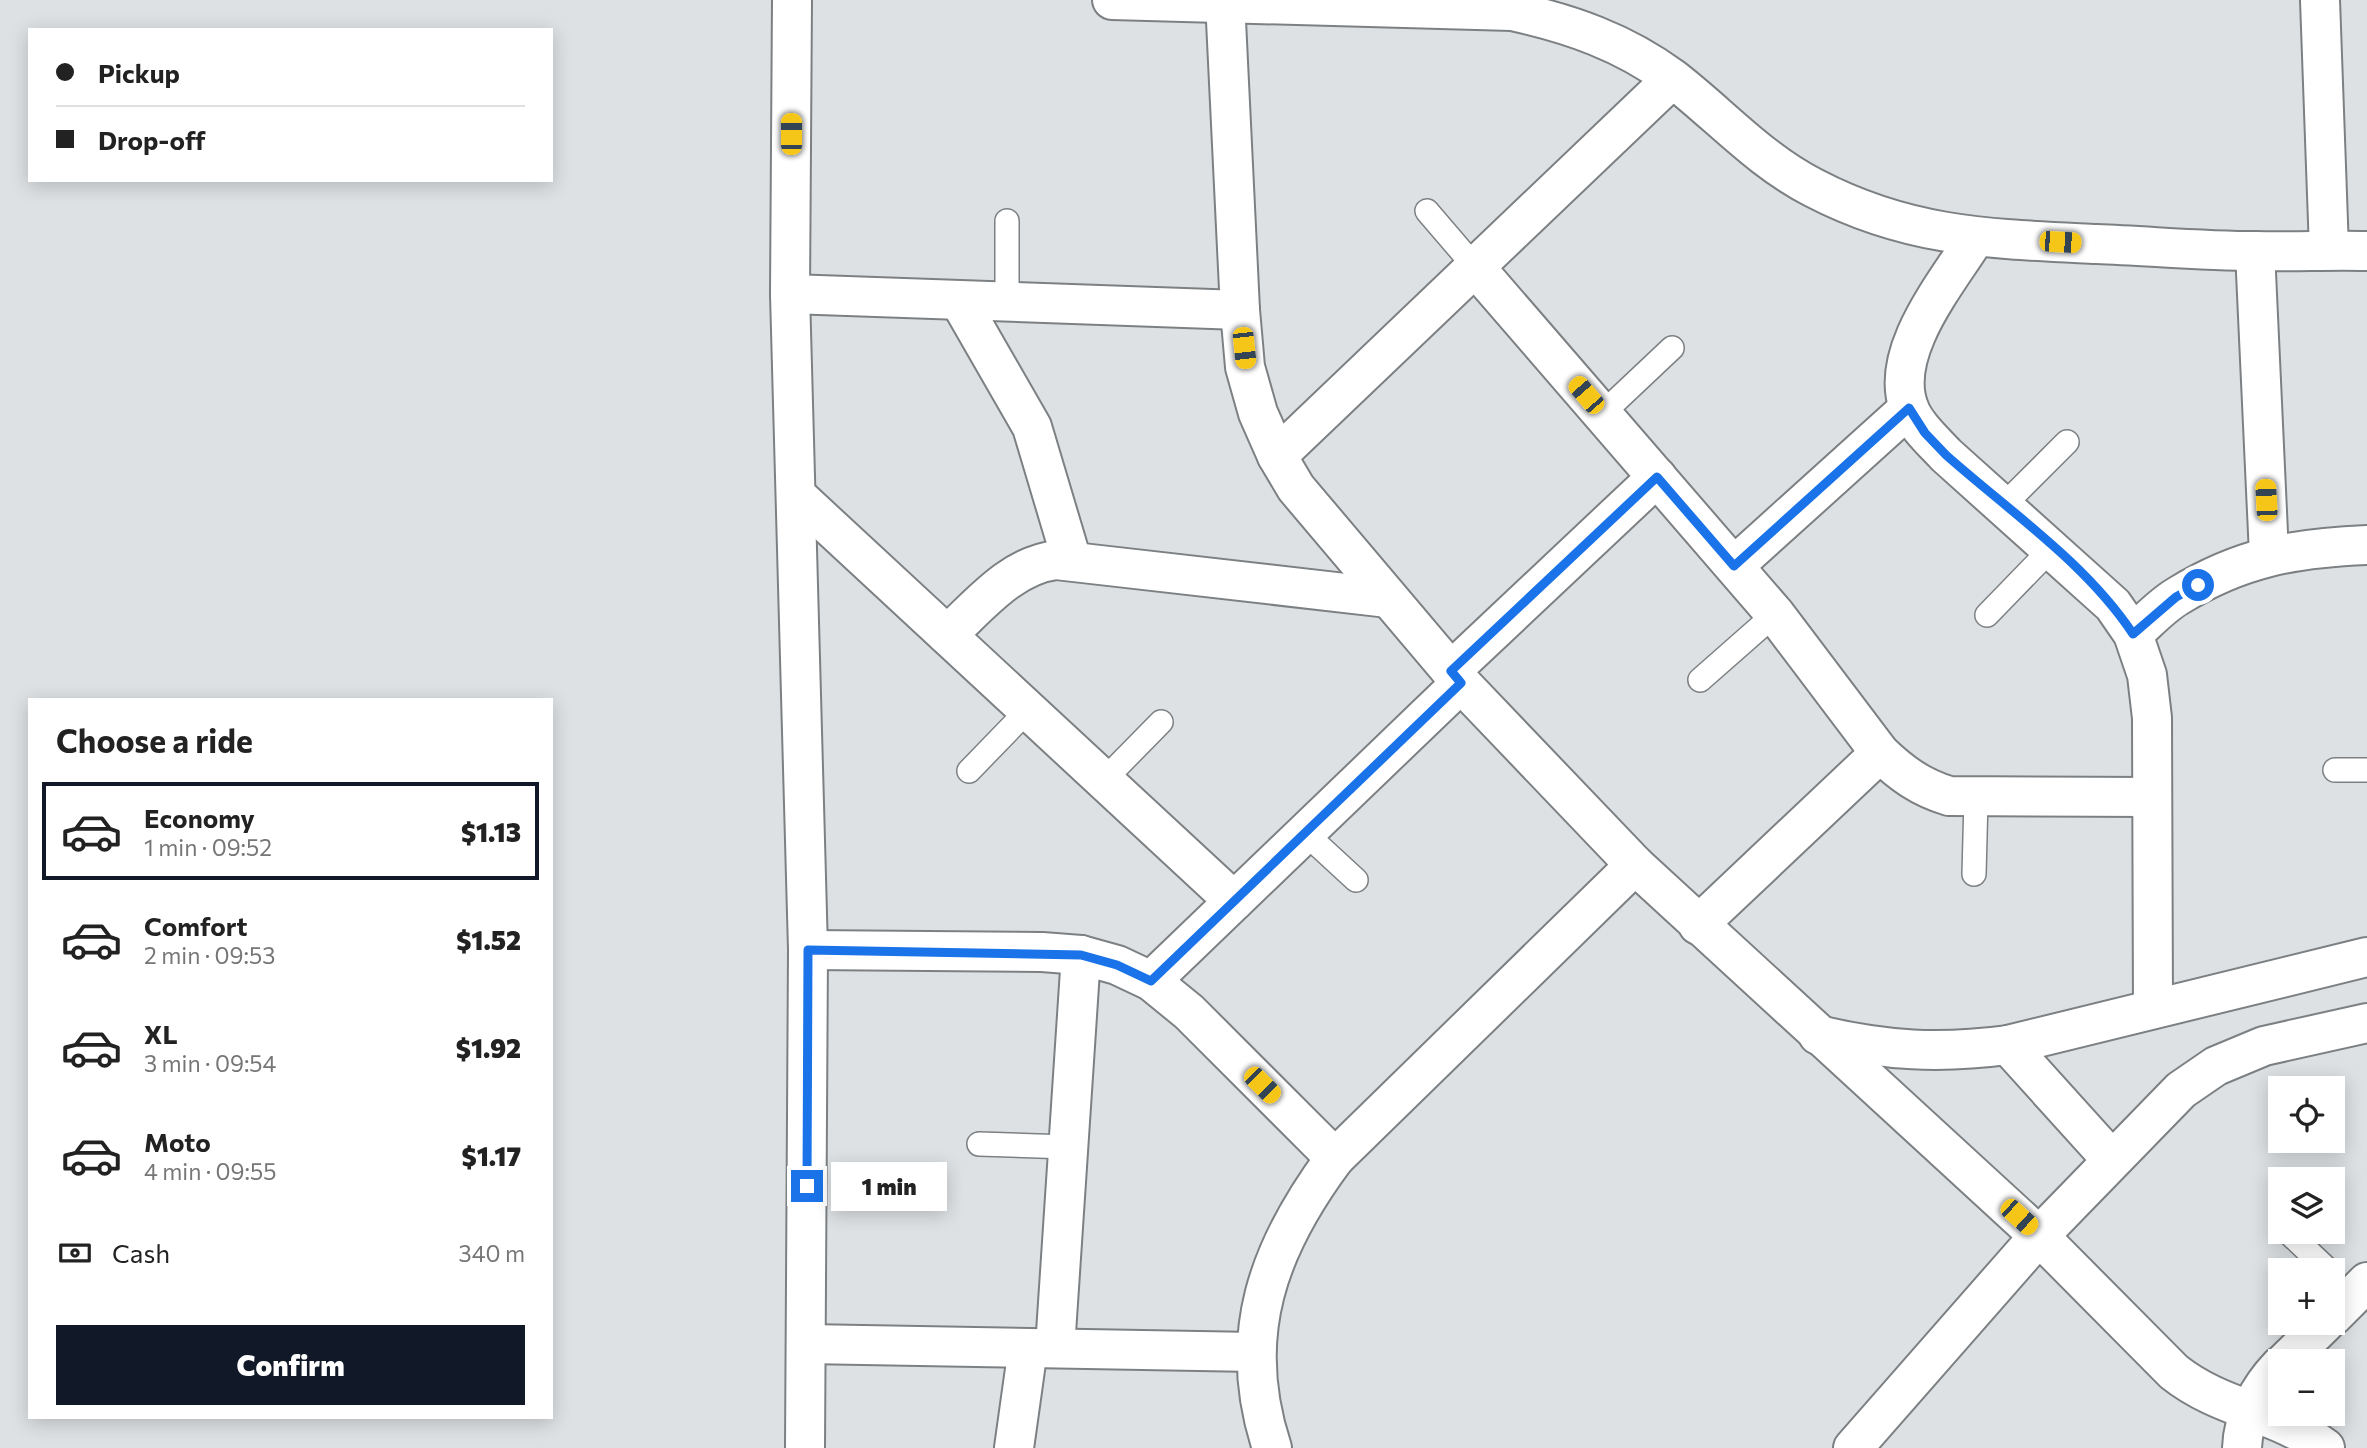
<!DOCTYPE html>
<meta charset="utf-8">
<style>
body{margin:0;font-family:Commissioner,sans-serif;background:#f6f6f6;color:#222;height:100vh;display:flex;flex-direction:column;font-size:26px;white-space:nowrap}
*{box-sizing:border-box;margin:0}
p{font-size:23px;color:#767676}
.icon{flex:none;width:38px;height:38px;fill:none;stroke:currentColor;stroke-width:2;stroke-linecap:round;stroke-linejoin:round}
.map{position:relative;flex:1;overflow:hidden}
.sheet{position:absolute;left:28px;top:698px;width:525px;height:721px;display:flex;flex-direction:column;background:#fff;border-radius:0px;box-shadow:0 4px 18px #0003}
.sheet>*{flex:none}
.banner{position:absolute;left:28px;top:28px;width:525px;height:154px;border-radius:0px;box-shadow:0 4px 18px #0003;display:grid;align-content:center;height:154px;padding:0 28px;background:#fff}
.tools{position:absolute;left:2268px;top:1076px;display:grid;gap:14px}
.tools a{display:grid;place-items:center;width:77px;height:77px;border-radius:0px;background:#fff;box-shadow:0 4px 18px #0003;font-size:35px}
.end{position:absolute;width:32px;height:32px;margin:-16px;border:9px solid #1a73e8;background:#fff;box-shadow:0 0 0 4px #fff}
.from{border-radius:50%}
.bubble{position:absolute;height:49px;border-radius:0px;background:#fff;box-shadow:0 4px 18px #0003;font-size:23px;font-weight:800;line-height:49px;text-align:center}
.car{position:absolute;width:21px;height:42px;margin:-21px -10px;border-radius:9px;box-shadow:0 0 5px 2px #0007;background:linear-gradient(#f5c518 24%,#345 0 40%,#f5c518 0 76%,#345 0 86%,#f5c518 0)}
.banner b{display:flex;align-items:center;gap:24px;height:66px;font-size:26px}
.banner b+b{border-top:2px solid #e0e0e0}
.banner i{width:18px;height:18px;background:#222}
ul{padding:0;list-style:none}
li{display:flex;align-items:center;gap:21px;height:98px;margin:0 14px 10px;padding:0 14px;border:4px solid transparent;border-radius:0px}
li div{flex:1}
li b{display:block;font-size:26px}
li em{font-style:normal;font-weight:800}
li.on{border-color:#111827}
li>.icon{width:63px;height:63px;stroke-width:1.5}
h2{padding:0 28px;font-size:32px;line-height:84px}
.pay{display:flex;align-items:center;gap:18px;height:77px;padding:0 28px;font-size:26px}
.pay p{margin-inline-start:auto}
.cta{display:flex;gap:14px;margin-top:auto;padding:14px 28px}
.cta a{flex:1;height:80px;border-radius:0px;background:#111827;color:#fff;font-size:28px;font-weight:800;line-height:80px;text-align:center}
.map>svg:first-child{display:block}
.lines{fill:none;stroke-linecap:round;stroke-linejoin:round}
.service-casing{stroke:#7d8083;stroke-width:26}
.minor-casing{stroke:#7d8083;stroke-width:42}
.service{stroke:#fff;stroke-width:23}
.minor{stroke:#fff;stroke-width:38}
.route{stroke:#1a73e8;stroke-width:9}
</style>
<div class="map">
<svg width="2367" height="1448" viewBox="0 0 2367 1448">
<rect width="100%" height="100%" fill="#dde1e4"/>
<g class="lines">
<g class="service-casing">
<g id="service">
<polyline points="1427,211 1475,267"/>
<polyline points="1007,302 1007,221"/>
<polyline points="1602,414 1672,348"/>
<polyline points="2004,505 2067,442"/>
<polyline points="1987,615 2052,548"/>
<polyline points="1700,680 1775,614"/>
<polyline points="2335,770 2367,770"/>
<polyline points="969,771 1028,710"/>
<polyline points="1104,780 1161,722"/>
<polyline points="1305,833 1356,880"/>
<polyline points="1974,874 1976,799"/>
<polyline points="979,1144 1068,1147"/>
<polyline points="2290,1234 2328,1270"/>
</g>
</g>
<g class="minor-casing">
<g id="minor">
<polyline points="792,0 790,294 808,950 805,1448"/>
<path d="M1112,0L1512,11C1571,24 1623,42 1672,78C1720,115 1759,160 1814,188C1910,238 1992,239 2097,244C2150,246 2203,251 2256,251C2293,252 2330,250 2367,251"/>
<path d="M1225,0L1240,310L1245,367L1258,413L1277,456L1296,488L1461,683L1635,865L2039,1236L2174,1372C2222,1410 2276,1411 2325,1448"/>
<polyline points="2320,0 2329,250"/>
<path d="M1975,238C1947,283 1888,352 1909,408C1916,426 1933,441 1946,455L2113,605L2133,634L2147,675L2152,718L2153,1007"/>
<polyline points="2255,251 2269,555"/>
<path d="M1475,267L1775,614L1880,753C1902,774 1920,787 1949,796L2152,797"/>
<polyline points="790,294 1240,310"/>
<polyline points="959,300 1032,427 1072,561"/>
<polyline points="1277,456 1672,79"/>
<polyline points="796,495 1234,901"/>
<polyline points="1734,566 1909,408"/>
<path d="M2133,634C2147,622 2161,606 2178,596C2241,557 2295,548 2367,545"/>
<path d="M947,635C979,606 1010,566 1056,560L1388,598"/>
<polyline points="1451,671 1657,477"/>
<polyline points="1698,925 1880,753"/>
<polyline points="808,950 1042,952 1081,955 1117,965 1151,981 1189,1012 1335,1158"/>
<polyline points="1151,981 1461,683"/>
<path d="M1818,1035C1886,1051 1939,1054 2008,1045L2367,957"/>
<polyline points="2008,1045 2111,1159"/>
<polyline points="2333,1316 2367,1282"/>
<polyline points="806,1344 1255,1352"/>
<polyline points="1055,1348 1081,955"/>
<polyline points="2285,1362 2325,1323"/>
<polyline points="1014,1448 1028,1348"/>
<path d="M1272,1448C1235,1336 1268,1248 1335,1158L1635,865"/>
<polyline points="1853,1448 2039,1236 2181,1090 2216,1066 2264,1046 2367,1023"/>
<path d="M2242,1448C2243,1417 2259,1388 2280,1366"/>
</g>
</g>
<use href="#service" class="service"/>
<use href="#minor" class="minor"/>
</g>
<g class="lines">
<path class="route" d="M807,1186L808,950L1081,955L1117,965L1151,981L1461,683L1451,671L1657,477L1734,566L1909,408L1925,433L1946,455C2009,511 2086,563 2133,634L2176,597L2198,585"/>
</g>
</svg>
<div class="tools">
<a><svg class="icon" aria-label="locate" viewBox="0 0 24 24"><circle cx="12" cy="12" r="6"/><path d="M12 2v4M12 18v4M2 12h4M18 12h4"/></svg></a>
<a><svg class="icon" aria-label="layers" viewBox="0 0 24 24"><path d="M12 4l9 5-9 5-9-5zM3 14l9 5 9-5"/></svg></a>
<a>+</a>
<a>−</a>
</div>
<i class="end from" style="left:2198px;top:585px"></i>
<i class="end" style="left:807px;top:1186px"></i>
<div class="bubble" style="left:831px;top:1162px;width:116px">1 min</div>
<i class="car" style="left:791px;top:134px;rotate:0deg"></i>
<i class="car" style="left:2060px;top:242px;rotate:93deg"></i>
<i class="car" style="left:1244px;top:348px;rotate:174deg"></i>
<i class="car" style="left:1586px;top:395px;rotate:319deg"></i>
<i class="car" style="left:2266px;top:500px;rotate:357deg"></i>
<i class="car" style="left:1262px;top:1085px;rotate:135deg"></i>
<i class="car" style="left:2019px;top:1217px;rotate:132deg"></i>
<div class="banner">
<b><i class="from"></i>Pickup</b>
<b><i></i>Drop-off</b>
</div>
<section class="sheet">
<h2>Choose a ride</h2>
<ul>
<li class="on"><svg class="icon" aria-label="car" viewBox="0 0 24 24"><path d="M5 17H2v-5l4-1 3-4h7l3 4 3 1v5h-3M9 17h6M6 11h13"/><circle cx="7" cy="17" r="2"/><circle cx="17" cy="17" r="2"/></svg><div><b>Economy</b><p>1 min · 09:52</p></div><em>$1.13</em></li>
<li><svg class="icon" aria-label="car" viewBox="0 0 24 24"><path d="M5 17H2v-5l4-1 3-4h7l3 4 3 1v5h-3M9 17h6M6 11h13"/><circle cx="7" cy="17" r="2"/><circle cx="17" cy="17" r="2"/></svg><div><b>Comfort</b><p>2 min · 09:53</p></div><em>$1.52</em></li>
<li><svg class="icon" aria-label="car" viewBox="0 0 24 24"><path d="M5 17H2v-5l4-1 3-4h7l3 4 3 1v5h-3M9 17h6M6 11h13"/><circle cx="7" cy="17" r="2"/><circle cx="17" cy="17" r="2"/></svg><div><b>XL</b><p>3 min · 09:54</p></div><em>$1.92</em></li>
<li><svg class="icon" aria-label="car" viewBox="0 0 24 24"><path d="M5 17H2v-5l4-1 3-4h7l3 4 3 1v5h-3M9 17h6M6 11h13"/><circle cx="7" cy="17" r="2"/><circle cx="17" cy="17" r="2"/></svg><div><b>Moto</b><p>4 min · 09:55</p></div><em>$1.17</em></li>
</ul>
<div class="pay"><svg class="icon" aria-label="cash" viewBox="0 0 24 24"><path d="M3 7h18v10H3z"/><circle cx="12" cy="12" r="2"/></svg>Cash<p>340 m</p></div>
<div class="cta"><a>Confirm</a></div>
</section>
</div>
